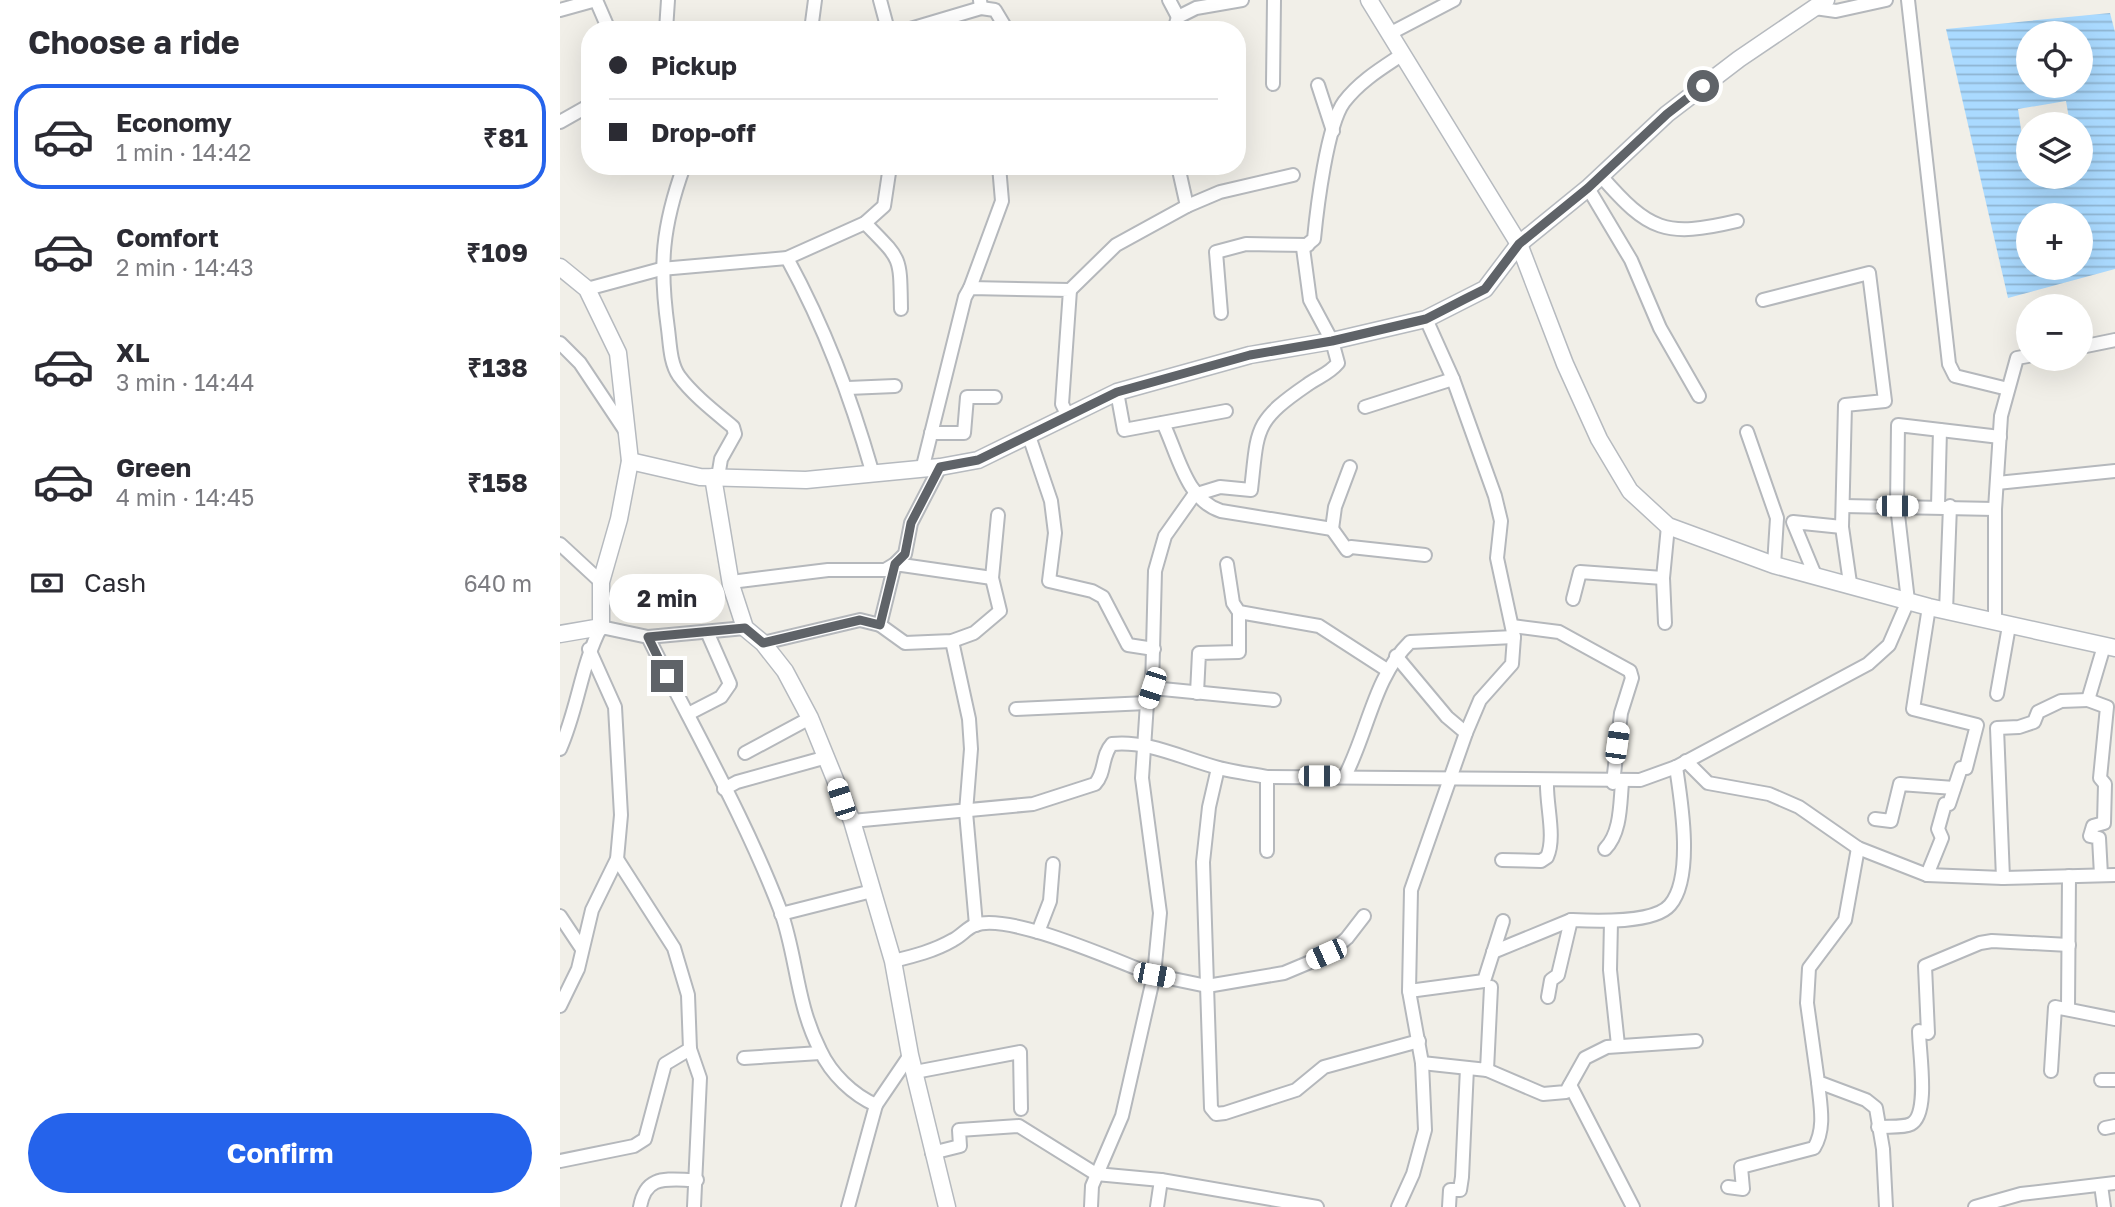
<!DOCTYPE html>
<meta charset="utf-8">
<style>
body{margin:0;font-family:"Golos Text",sans-serif;background:#f2f2f3;color:#2b2b33;height:100vh;display:flex;flex-direction:column;font-size:26px;white-space:nowrap}
*{box-sizing:border-box;margin:0}
p{font-size:23px;color:#7c7c81}
.icon{flex:none;width:38px;height:38px;fill:none;stroke:currentColor;stroke-width:2;stroke-linecap:round;stroke-linejoin:round}
.map{position:relative;flex:1;overflow:hidden}
.panel{display:flex;flex-direction:column;background:#fff;width:560px}
.panel>*{flex:none}
.guide{position:absolute;left:21px;top:21px;width:665px;height:154px;border-radius:28px;box-shadow:0 7px 28px #0002;display:grid;align-content:center;height:154px;padding:0 28px;background:#fff}
.tools{position:absolute;left:1456px;top:21px;display:grid;gap:14px}
.tools a{display:grid;place-items:center;width:77px;height:77px;border-radius:50%;background:#fff;box-shadow:0 7px 28px #0002;font-size:35px}
.end{position:absolute;width:32px;height:32px;margin:-16px;border:9px solid #5f6368;background:#fff;box-shadow:0 0 0 4px #fff}
.from{border-radius:50%}
.bubble{position:absolute;height:49px;border-radius:24px;background:#fff;box-shadow:0 7px 28px #0002;font-size:23px;font-weight:700;line-height:49px;text-align:center}
.car{position:absolute;width:21px;height:42px;margin:-21px -10px;border-radius:9px;box-shadow:0 0 5px 2px #0007;background:linear-gradient(#fff 24%,#345 0 40%,#fff 0 76%,#345 0 86%,#fff 0)}
.guide b{display:flex;align-items:center;gap:24px;height:66px;font-size:26px}
.guide b+b{border-top:2px solid #e1e1e2}
.guide i{width:18px;height:18px;background:#2b2b33}
ul{padding:0;list-style:none}
li{display:flex;align-items:center;gap:21px;height:105px;margin:0 14px 10px;padding:0 14px;border:4px solid transparent;border-radius:28px}
li div{flex:1}
li b{display:block;font-size:26px}
li em{font-style:normal;font-weight:700}
li.active{border-color:#2563eb}
li>.icon{width:63px;height:63px;stroke-width:1.5}
h2{padding:0 28px;font-size:32px;line-height:84px}
.pay{display:flex;align-items:center;gap:18px;height:77px;padding:0 28px;font-size:26px}
.pay p{margin-inline-start:auto}
.primary-button{display:flex;gap:14px;margin-top:auto;padding:14px 28px}
.primary-button a{flex:1;height:80px;border-radius:42px;background:#2563eb;color:#fff;font-size:28px;font-weight:700;line-height:80px;text-align:center}
main{display:flex;flex:1;min-height:0}
.map>svg:first-child{display:block}
.water{fill:url(#water-rules);fill-rule:evenodd}
.pier{fill:#f1efe8}
.lines{fill:none;stroke-linecap:round;stroke-linejoin:round}
.street-casing{stroke:#b5b8bc;stroke-width:16}
.secondary-casing{stroke:#b6babf;stroke-width:19}
.street{stroke:#fff;stroke-width:12}
.secondary{stroke:#fff;stroke-width:16}
.route{stroke:#5f6368;stroke-width:9}
</style>
<main>
<section class="panel">
<h2>Choose a ride</h2>
<ul>
<li class="active"><svg class="icon" aria-label="car" viewBox="0 0 24 24"><path d="M5 17H2v-5l4-1 3-4h7l3 4 3 1v5h-3M9 17h6M6 11h13"/><circle cx="7" cy="17" r="2"/><circle cx="17" cy="17" r="2"/></svg><div><b>Economy</b><p>1 min · 14:42</p></div><em>₹81</em></li>
<li><svg class="icon" aria-label="car" viewBox="0 0 24 24"><path d="M5 17H2v-5l4-1 3-4h7l3 4 3 1v5h-3M9 17h6M6 11h13"/><circle cx="7" cy="17" r="2"/><circle cx="17" cy="17" r="2"/></svg><div><b>Comfort</b><p>2 min · 14:43</p></div><em>₹109</em></li>
<li><svg class="icon" aria-label="car" viewBox="0 0 24 24"><path d="M5 17H2v-5l4-1 3-4h7l3 4 3 1v5h-3M9 17h6M6 11h13"/><circle cx="7" cy="17" r="2"/><circle cx="17" cy="17" r="2"/></svg><div><b>XL</b><p>3 min · 14:44</p></div><em>₹138</em></li>
<li><svg class="icon" aria-label="car" viewBox="0 0 24 24"><path d="M5 17H2v-5l4-1 3-4h7l3 4 3 1v5h-3M9 17h6M6 11h13"/><circle cx="7" cy="17" r="2"/><circle cx="17" cy="17" r="2"/></svg><div><b>Green</b><p>4 min · 14:45</p></div><em>₹158</em></li>
</ul>
<div class="pay"><svg class="icon" aria-label="cash" viewBox="0 0 24 24"><path d="M3 7h18v10H3z"/><circle cx="12" cy="12" r="2"/></svg>Cash<p>640 m</p></div>
<div class="primary-button"><a>Confirm</a></div>
</section>
<div class="map">
<svg width="1555" height="1207" viewBox="0 0 1555 1207">
<defs>
<pattern id="water-rules" width="6" height="5" patternUnits="userSpaceOnUse" patternTransform="scale(1.75)"><rect width="6" height="5" fill="#aadaff"/><path d="M0 2.5h6" fill="none" stroke="#8eb4d2"/></pattern>
</defs>
<rect width="100%" height="100%" fill="#f1efe8"/>
<path class="water" d="M1550,13L1555,32V269L1448,298L1386,29ZM1468,33H1521V86H1468ZM1468,124H1521V177H1468ZM1468,215H1521V268H1468Z"/>
<polygon class="pier" points="1506,101 1510,124 1468,124 1468,176 1458,109"/>
<g class="lines">
<g class="street-casing">
<g id="street">
<polyline points="36,0 49,30"/>
<polyline points="320,0 328,30"/>
<polyline points="609,0 618,17"/>
<polyline points="1348,0 1389,364 1395,376 1448,389"/>
<polyline points="421,8 435,10 447,30"/>
<polyline points="1255,8 1276,11 1326,0"/>
<polyline points="0,10 36,0"/>
<polyline points="106,30 108,0"/>
<polyline points="251,30 255,0"/>
<polyline points="347,30 421,8 420,0"/>
<polyline points="614,30 618,17 636,8 682,0"/>
<polyline points="829,34 894,0"/>
<polyline points="713,84 714,0"/>
<polyline points="758,85 773,131"/>
<polyline points="0,122 30,105"/>
<path d="M124,166C102,227 99,265 108,329C110,344 110,363 119,376C133,395 155,412 173,427L175,434L161,459L158,477"/>
<path d="M1041,176C1089,231 1105,238 1177,221"/>
<polyline points="1028,188 1071,260 1100,328 1139,396"/>
<polyline points="627,206 660,192 733,175"/>
<path d="M305,223C342,261 340,255 341,309"/>
<path d="M227,258C265,328 290,395 312,471"/>
<polyline points="410,288 442,201 439,166"/>
<polyline points="27,289 101,269 227,258 305,223 324,206 330,166"/>
<polyline points="510,290 556,245 627,206 618,166"/>
<polyline points="1203,300 1309,273 1325,401 1285,405 1282,527 1290,583"/>
<polyline points="661,313 656,252 686,244 748,245"/>
<polyline points="0,343 20,363 66,432"/>
<polyline points="1521,347 1555,340"/>
<polyline points="288,388 335,386"/>
<polyline points="557,392 564,430 666,411"/>
<polyline points="805,407 893,379"/>
<path d="M603,423C618,454 626,500 661,511L772,529L775,507L790,467"/>
<polyline points="1187,432 1217,518 1214,565"/>
<polyline points="371,433 404,433 407,397 435,397"/>
<polyline points="469,436 491,501 495,533 489,581 532,591 543,597 568,645 594,649"/>
<polyline points="362,470 405,297 410,288 510,290 502,404 508,416"/>
<polyline points="1437,483 1555,471"/>
<polyline points="1283,506 1435,509"/>
<polyline points="1378,506 1380,430"/>
<polyline points="772,529 787,550 791,547 865,555"/>
<polyline points="0,544 41,582"/>
<polyline points="667,564 673,603 679,612 759,626 827,670"/>
<polyline points="1255,575 1233,522 1282,527"/>
<polyline points="171,585 179,581 268,570 325,570 335,564 345,554 351,523 380,467"/>
<polyline points="1013,599 1020,572 1103,578"/>
<polyline points="1386,611 1390,506"/>
<polyline points="1435,621 1435,509 1441,416 1457,358 1468,356"/>
<polyline points="1105,623 1103,578 1108,526"/>
<polyline points="320,625 335,564 432,578"/>
<polyline points="952,626 999,632 1070,671 1072,678 1061,713 1053,783"/>
<path d="M88,637C133,728 185,817 221,912C237,957 236,1003 260,1050C271,1074 293,1095 316,1105"/>
<polyline points="392,641 409,719 411,749 406,812 416,925"/>
<polyline points="203,643 300,620 320,625 345,643 392,641 414,633 440,611 432,578 438,515"/>
<polyline points="836,656 887,717 906,733"/>
<polyline points="592,688 714,700"/>
<polyline points="637,693 639,653 679,652 679,612"/>
<polyline points="1437,694 1449,626"/>
<polyline points="456,709 587,703"/>
<polyline points="128,714 161,697 170,684 148,634"/>
<path d="M0,749C18,709 21,665 41,627L88,637L185,628"/>
<polyline points="185,753 250,718"/>
<polyline points="1126,761 1148,783 1209,794 1239,807 1298,848 1367,875 1443,878 1555,875"/>
<polyline points="658,768 649,807 643,862 651,1108 656,1114 665,1113 736,1090 764,1067 859,1041"/>
<path d="M785,776C808,732 814,677 850,642L954,637"/>
<polyline points="164,789 177,782 267,757"/>
<polyline points="1315,819 1331,821 1340,784 1394,788"/>
<path d="M292,821L473,804L535,784C546,772 541,756 552,744C588,740 624,759 659,768C674,772 691,774 707,777L1080,780L1116,767L1308,664L1329,645L1348,601L1337,506L1338,425L1440,437"/>
<polyline points="1298,848 1285,920 1249,968 1247,1003 1258,1082 1306,1100 1316,1108 1323,1149 1326,1207"/>
<path d="M1045,849C1061,833 1060,804 1062,783"/>
<polyline points="707,851 707,777"/>
<path d="M942,860L981,861L987,857C996,837 986,805 987,782"/>
<polyline points="1367,875 1382,838 1378,829 1385,804 1389,804 1401,768 1406,768 1417,725 1353,709 1369,607"/>
<polyline points="1541,875 1539,838 1530,836 1533,826 1544,823 1545,784 1540,778 1547,707 1528,700 1544,646"/>
<polyline points="1443,878 1437,728 1459,727 1474,722 1478,712 1501,701 1528,700"/>
<polyline points="221,914 312,891"/>
<polyline points="0,916 22,949"/>
<polyline points="1051,921 1050,970 1058,1045"/>
<polyline points="478,932 490,901 493,864"/>
<polyline points="933,952 1011,920"/>
<path d="M333,961C354,956 374,951 393,940C401,936 407,928 415,925C449,912 558,962 594,975L600,913L582,778L587,703L592,688L595,571L605,536L634,495L660,487L691,490C698,429 693,422 747,385C758,377 769,374 778,363L772,341L750,300L743,248L754,239C757,208 767,125 784,102C800,81 822,68 843,54"/>
<polyline points="849,991 924,981 943,921"/>
<path d="M988,997L991,980L998,975L1011,920C1034,921 1094,924 1110,905C1134,877 1121,800 1116,767"/>
<polyline points="0,1006 18,969 32,910 57,859 61,815 55,707 29,649"/>
<polyline points="1508,1007 1509,876"/>
<polyline points="130,1049 140,1078 134,1207"/>
<polyline points="184,1058 260,1053"/>
<polyline points="862,1063 927,1070 931,987"/>
<polyline points="927,1070 983,1094 1006,1092 1025,1058 1047,1047 1136,1041"/>
<polyline points="1491,1071 1495,1007 1555,1019"/>
<polyline points="355,1072 460,1052 461,1109"/>
<polyline points="1541,1080 1555,1080"/>
<polyline points="1010,1085 1073,1207"/>
<path d="M1318,1127C1328,1126 1343,1128 1351,1124C1370,1114 1359,1052 1359,1031L1368,1033L1365,966L1420,943L1432,941L1509,945"/>
<polyline points="1545,1128 1555,1126"/>
<polyline points="372,1153 400,1146 399,1130 459,1126 536,1174 601,1180 757,1207"/>
<polyline points="0,1161 74,1146 85,1139 105,1064 130,1049 128,995 114,948 57,859"/>
<polyline points="1541,1185 1544,1207"/>
<path d="M1168,1187L1183,1189L1181,1167L1254,1148C1266,1128 1260,1104 1258,1082"/>
<path d="M80,1207C86,1173 108,1180 137,1180"/>
<polyline points="288,1207 316,1105 350,1055"/>
<polyline points="531,1207 532,1186 562,1116 594,975 647,986 724,973 767,955 787,938 804,916"/>
<polyline points="597,1207 601,1180"/>
<polyline points="838,1207 853,1174 865,1130 862,1063 849,991 851,890 906,733 920,700 952,664 954,637 937,558 941,521 935,496 893,379 866,319"/>
<polyline points="889,1207 890,1190 900,1190 902,1177 907,1068"/>
<polyline points="1415,1207 1461,1194 1555,1183"/>
</g>
</g>
<g class="secondary-casing">
<g id="secondary">
<polyline points="809,0 959,244 1005,364 1039,439 1070,491 1108,526 1214,565 1369,607 1555,648"/>
<polyline points="0,267 27,289 58,353 70,461 59,519 41,582 41,627 0,634"/>
<polyline points="70,461 140,477 246,480 380,467 418,460 557,392 690,355 772,341 866,319 925,289 959,244 1028,188 1107,114 1179,59 1266,0"/>
<polyline points="153,477 171,585 185,628 203,643 225,671 250,718 292,821 333,961 350,1055 387,1207"/>
</g>
</g>
<use href="#street" class="street"/>
<use href="#secondary" class="secondary"/>
</g>
<g class="lines">
<polyline class="route" points="107,676 88,637 185,628 203,643 300,620 320,625 335,564 345,554 351,523 380,467 418,460 557,392 690,355 772,341 866,319 905,299 925,289 959,244 1028,188 1107,114 1143,86"/>
</g>
</svg>
<div class="tools">
<a><svg class="icon" aria-label="locate" viewBox="0 0 24 24"><circle cx="12" cy="12" r="6"/><path d="M12 2v4M12 18v4M2 12h4M18 12h4"/></svg></a>
<a><svg class="icon" aria-label="layers" viewBox="0 0 24 24"><path d="M12 4l9 5-9 5-9-5zM3 14l9 5 9-5"/></svg></a>
<a>+</a>
<a>−</a>
</div>
<i class="end from" style="left:1143px;top:86px"></i>
<i class="end" style="left:107px;top:676px"></i>
<div class="bubble" style="left:49px;top:574px;width:116px">2 min</div>
<i class="car" style="left:1337px;top:506px;rotate:90deg"></i>
<i class="car" style="left:592px;top:688px;rotate:198deg"></i>
<i class="car" style="left:1057px;top:743px;rotate:8deg"></i>
<i class="car" style="left:759px;top:776px;rotate:90deg"></i>
<i class="car" style="left:281px;top:799px;rotate:342deg"></i>
<i class="car" style="left:766px;top:954px;rotate:246deg"></i>
<i class="car" style="left:594px;top:975px;rotate:101deg"></i>
<div class="guide">
<b><i class="from"></i>Pickup</b>
<b><i></i>Drop-off</b>
</div>
</div>
</main>
